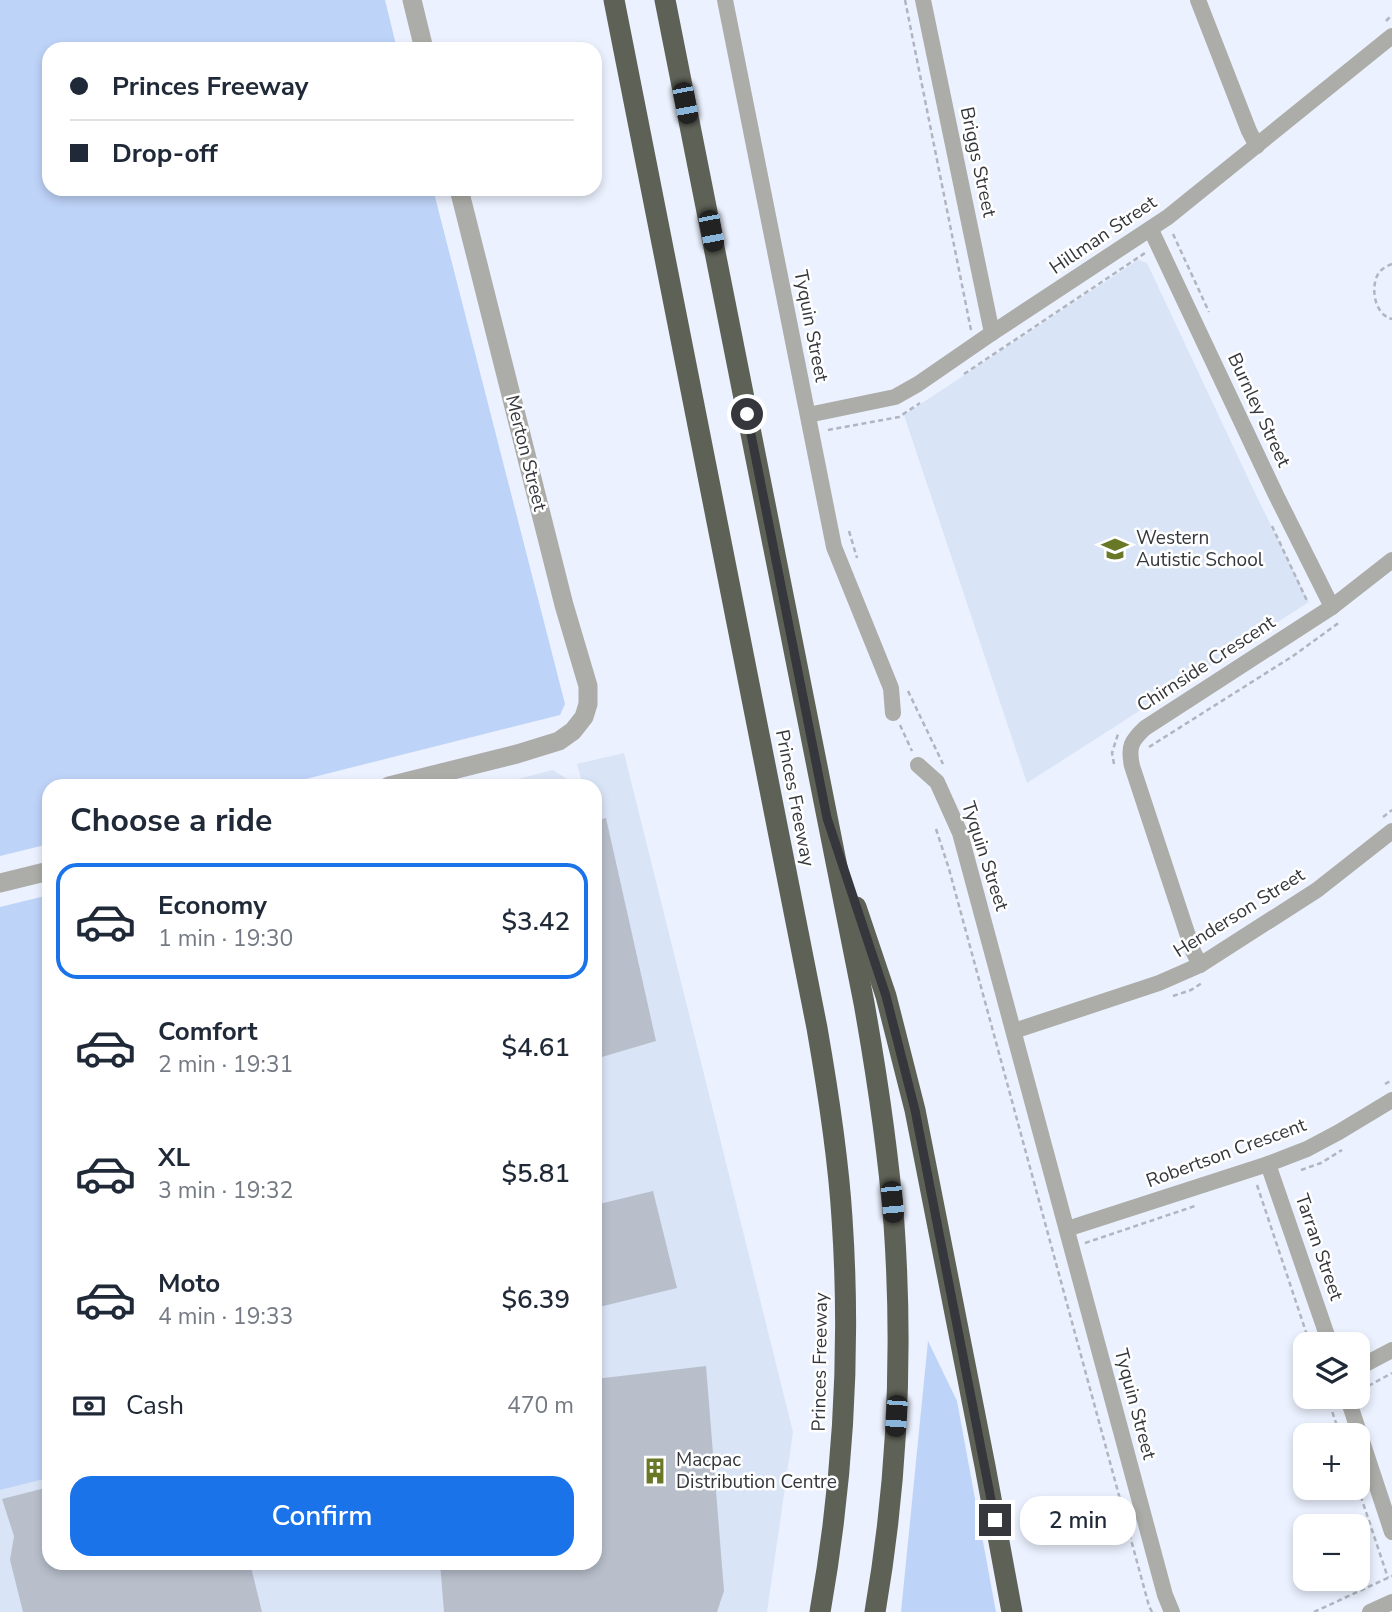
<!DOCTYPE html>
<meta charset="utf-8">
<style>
body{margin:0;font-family:"Nunito Sans",sans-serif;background:#f2f2f3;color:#1f2937;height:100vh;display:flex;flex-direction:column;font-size:26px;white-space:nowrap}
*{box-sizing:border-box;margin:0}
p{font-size:23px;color:#747a83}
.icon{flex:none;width:38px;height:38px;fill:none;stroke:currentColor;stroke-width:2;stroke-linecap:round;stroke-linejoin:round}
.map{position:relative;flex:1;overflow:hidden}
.side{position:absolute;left:42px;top:779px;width:560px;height:791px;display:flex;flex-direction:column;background:#fff;border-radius:21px;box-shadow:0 4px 10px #0003}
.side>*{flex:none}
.banner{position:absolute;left:42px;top:42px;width:560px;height:154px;border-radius:21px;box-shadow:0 4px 10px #0003;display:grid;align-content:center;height:154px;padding:0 28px;background:#fff}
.tools{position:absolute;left:1293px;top:1332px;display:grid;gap:14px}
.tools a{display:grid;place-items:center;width:77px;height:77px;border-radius:14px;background:#fff;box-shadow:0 4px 10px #0003;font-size:35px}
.end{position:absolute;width:32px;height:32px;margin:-16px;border:9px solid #35373c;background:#fff;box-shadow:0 0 0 4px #fff}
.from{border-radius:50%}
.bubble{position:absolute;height:49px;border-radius:21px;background:#fff;box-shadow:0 4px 10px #0003;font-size:23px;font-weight:600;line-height:49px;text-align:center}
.car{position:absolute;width:21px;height:42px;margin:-21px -10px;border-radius:9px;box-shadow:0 0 5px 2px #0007;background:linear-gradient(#222 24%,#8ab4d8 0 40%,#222 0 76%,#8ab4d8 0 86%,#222 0)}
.banner b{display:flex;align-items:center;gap:24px;height:66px;font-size:26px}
.banner b+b{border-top:2px solid #e0e1e3}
.banner i{width:18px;height:18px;background:#1f2937}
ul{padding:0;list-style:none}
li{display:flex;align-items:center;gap:21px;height:116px;margin:0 14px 10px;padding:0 14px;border:4px solid transparent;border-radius:21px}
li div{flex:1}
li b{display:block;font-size:26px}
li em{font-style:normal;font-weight:600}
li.current{border-color:#1a73e8}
li>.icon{width:63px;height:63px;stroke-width:1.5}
h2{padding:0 28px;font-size:32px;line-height:84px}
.pay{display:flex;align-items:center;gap:18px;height:77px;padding:0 28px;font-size:26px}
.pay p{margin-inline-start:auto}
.action{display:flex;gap:14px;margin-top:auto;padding:14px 28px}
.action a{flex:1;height:80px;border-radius:21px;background:#1a73e8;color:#fff;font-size:28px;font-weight:600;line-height:80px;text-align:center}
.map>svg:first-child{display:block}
.built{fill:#d9e4f6}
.green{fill:#bed3f8}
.building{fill:#b8bfcb}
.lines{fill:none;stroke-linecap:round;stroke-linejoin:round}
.path{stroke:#b0b5bf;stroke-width:2.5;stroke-dasharray:5 3.5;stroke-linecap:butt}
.minor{stroke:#acada8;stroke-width:16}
.tertiary{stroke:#acada8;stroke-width:19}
.motorway{stroke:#5e6156;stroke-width:21}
.route{stroke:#35373c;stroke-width:9}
.labels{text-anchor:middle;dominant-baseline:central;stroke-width:5;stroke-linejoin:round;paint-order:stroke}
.street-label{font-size:19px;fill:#35373c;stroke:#fff}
.poi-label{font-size:19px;fill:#35373c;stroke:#fff;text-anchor:start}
</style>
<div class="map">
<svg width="1392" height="1612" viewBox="0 0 1392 1612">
<rect width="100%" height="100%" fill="#ebf1fe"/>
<g class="built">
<polygon points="1138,260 1147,263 1256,495 1309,602 1027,783 904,415"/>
<polygon points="624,753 793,1432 767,1612 0,1612 0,1490 49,1478 49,1563 595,1563 595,786 583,786 577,764"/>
<polygon points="553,770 578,786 491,786"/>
</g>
<g class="green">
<polygon points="0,0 385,0 397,49 49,49 49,189 433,189 565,704 560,715 278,786 49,786 49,844 0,856"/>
<polygon points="49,895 49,1478 0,1490 0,907"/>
<polygon points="928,1341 957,1401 996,1612 901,1612"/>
</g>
<g class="building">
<polygon points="606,818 656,1041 595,1059 595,821"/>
<polygon points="653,1191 677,1288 595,1308 595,1205"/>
<polygon points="706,1366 724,1591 717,1612 444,1612 440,1563 595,1563 595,1379"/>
<polygon points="49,1487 49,1563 250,1563 262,1612 23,1612 10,1560 14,1536 2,1499"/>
</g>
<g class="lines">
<g class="path">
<polyline points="905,0 971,330"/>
<polyline points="1386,21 1392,15"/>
<polyline points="1173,234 1209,312"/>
<path d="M1392,264C1387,266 1381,269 1378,274C1370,289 1375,315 1392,319"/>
<polyline points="964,374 1145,253"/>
<polyline points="828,430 899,417 920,403"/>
<polyline points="1272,526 1308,603"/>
<polyline points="849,531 857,558"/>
<polyline points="908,691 943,764"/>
<polyline points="900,725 912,751"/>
<polyline points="1149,747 1293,656 1340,622"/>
<polyline points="1114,764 1112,753 1118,734"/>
<polyline points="1383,817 1392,810"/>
<polyline points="936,829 949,869 1149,1606 1152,1612"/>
<polyline points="1173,996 1191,990 1202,983"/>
<polyline points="1385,1084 1392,1080"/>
<polyline points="1301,1170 1321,1163 1342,1150"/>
<polyline points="1257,1185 1310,1344"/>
<polyline points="1085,1243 1195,1206"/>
<polyline points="1361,1390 1392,1373"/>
<polyline points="1327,1396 1340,1435"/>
<polyline points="1358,1488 1388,1578"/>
<polyline points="1314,1612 1392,1576"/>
</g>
<g class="minor">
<polyline points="725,0 834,547 891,688 893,713"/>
<polyline points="923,0 992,333"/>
<polyline points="1198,0 1249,131 1257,146"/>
<polyline points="1151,230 1276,495 1332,607"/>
<polyline points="808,415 895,397 918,384 992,333 1168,217 1392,36"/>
<polyline points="918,765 937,782 960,833 1165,1595 1172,1612"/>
<path d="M1200,965L1193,951L1132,766C1128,747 1131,741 1145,728L1332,607L1392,560"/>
<polyline points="1014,1031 1159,983 1200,965 1317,890 1392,831"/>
<polyline points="1268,1164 1330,1344"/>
<polyline points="1067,1229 1268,1164 1307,1149 1339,1132 1392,1100"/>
<polyline points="1358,1368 1392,1350"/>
<polyline points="1347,1396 1392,1532"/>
<polyline points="1370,1612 1392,1602"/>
</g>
<g class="tertiary">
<polyline points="412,0 424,49"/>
<polyline points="389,786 517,754 559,741 573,731 584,717 588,704 588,686 564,605 459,189"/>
<polyline points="0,883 49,871"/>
</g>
<g class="motorway">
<path d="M614,0L817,1028C828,1091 838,1154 842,1218C851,1350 843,1482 820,1612"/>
<path d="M665,0L864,1003C877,1076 888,1150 894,1224C903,1353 897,1485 875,1612"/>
<polyline points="856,907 886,996 915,1110 985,1466 1012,1612"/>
</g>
</g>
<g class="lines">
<polyline class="route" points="747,414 827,818 886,996 915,1110 995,1520"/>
</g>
<defs>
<g id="school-bare" transform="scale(2.1)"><path d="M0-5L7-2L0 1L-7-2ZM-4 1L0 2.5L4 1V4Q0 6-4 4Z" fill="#687827" stroke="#fff" stroke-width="2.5" paint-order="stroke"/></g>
<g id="building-bare" transform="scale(2.1)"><path d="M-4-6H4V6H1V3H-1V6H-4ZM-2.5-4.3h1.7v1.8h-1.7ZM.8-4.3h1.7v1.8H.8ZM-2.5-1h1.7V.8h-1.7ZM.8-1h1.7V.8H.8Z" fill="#687827" stroke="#fff" stroke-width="2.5" paint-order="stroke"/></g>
</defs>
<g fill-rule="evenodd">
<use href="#school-bare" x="1115" y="549"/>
<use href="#building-bare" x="655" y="1471"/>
</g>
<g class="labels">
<g class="street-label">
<text transform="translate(978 162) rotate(78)">Briggs Street</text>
<text transform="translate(1103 235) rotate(-34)">Hillman Street</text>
<text transform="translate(811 326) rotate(79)">Tyquin Street</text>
<text transform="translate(1259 410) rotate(65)">Burnley Street</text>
<text transform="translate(526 453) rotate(76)">Merton Street</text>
<text transform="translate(1206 664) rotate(-33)">Chirnside Crescent</text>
<text transform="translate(795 798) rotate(79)">Princes Freeway</text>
<text transform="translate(985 856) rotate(72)">Tyquin Street</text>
<text transform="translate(1239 913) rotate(-32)">Henderson Street</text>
<text transform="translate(1226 1153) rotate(-20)">Robertson Crescent</text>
<text transform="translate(1319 1247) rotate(71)">Tarran Street</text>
<text transform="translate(820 1362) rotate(-89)">Princes Freeway</text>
<text transform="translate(1135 1404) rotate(75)">Tyquin Street</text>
</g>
<g class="poi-label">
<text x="1136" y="538">Western<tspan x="1136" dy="22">Autistic School</tspan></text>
<text x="676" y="1460">Macpac<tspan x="676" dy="22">Distribution Centre</tspan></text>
</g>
</g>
</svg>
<div class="tools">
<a><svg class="icon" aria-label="layers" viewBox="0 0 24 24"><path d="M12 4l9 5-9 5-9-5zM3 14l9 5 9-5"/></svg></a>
<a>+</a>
<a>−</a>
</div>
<i class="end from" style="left:747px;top:414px"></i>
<i class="end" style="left:995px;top:1520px"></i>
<div class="bubble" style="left:1020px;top:1496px;width:116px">2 min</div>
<i class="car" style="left:685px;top:103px;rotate:169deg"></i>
<i class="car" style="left:711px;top:231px;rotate:169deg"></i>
<i class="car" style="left:892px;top:1202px;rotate:175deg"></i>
<i class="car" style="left:896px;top:1416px;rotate:184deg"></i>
<div class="banner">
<b><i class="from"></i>Princes Freeway</b>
<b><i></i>Drop-off</b>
</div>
<section class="side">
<h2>Choose a ride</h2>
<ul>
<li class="current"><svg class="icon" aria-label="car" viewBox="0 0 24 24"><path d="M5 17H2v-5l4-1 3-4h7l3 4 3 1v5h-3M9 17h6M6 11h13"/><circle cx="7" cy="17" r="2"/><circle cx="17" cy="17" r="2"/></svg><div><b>Economy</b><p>1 min · 19:30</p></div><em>$3.42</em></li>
<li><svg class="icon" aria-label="car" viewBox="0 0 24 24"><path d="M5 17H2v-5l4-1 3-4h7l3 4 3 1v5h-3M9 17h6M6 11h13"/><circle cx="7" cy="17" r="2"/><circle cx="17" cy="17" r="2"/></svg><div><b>Comfort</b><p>2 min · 19:31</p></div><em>$4.61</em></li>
<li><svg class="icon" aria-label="car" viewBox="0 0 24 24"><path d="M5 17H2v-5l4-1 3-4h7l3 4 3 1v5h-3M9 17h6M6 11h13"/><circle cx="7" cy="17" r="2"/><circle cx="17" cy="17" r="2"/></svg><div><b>XL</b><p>3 min · 19:32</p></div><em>$5.81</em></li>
<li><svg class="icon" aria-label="car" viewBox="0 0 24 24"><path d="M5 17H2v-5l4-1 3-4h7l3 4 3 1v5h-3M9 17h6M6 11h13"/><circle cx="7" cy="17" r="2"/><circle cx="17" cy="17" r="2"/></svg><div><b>Moto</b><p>4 min · 19:33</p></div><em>$6.39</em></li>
</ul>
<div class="pay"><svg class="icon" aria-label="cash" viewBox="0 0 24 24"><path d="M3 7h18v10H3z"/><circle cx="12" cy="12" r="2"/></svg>Cash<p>470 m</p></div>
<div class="action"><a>Confirm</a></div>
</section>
</div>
